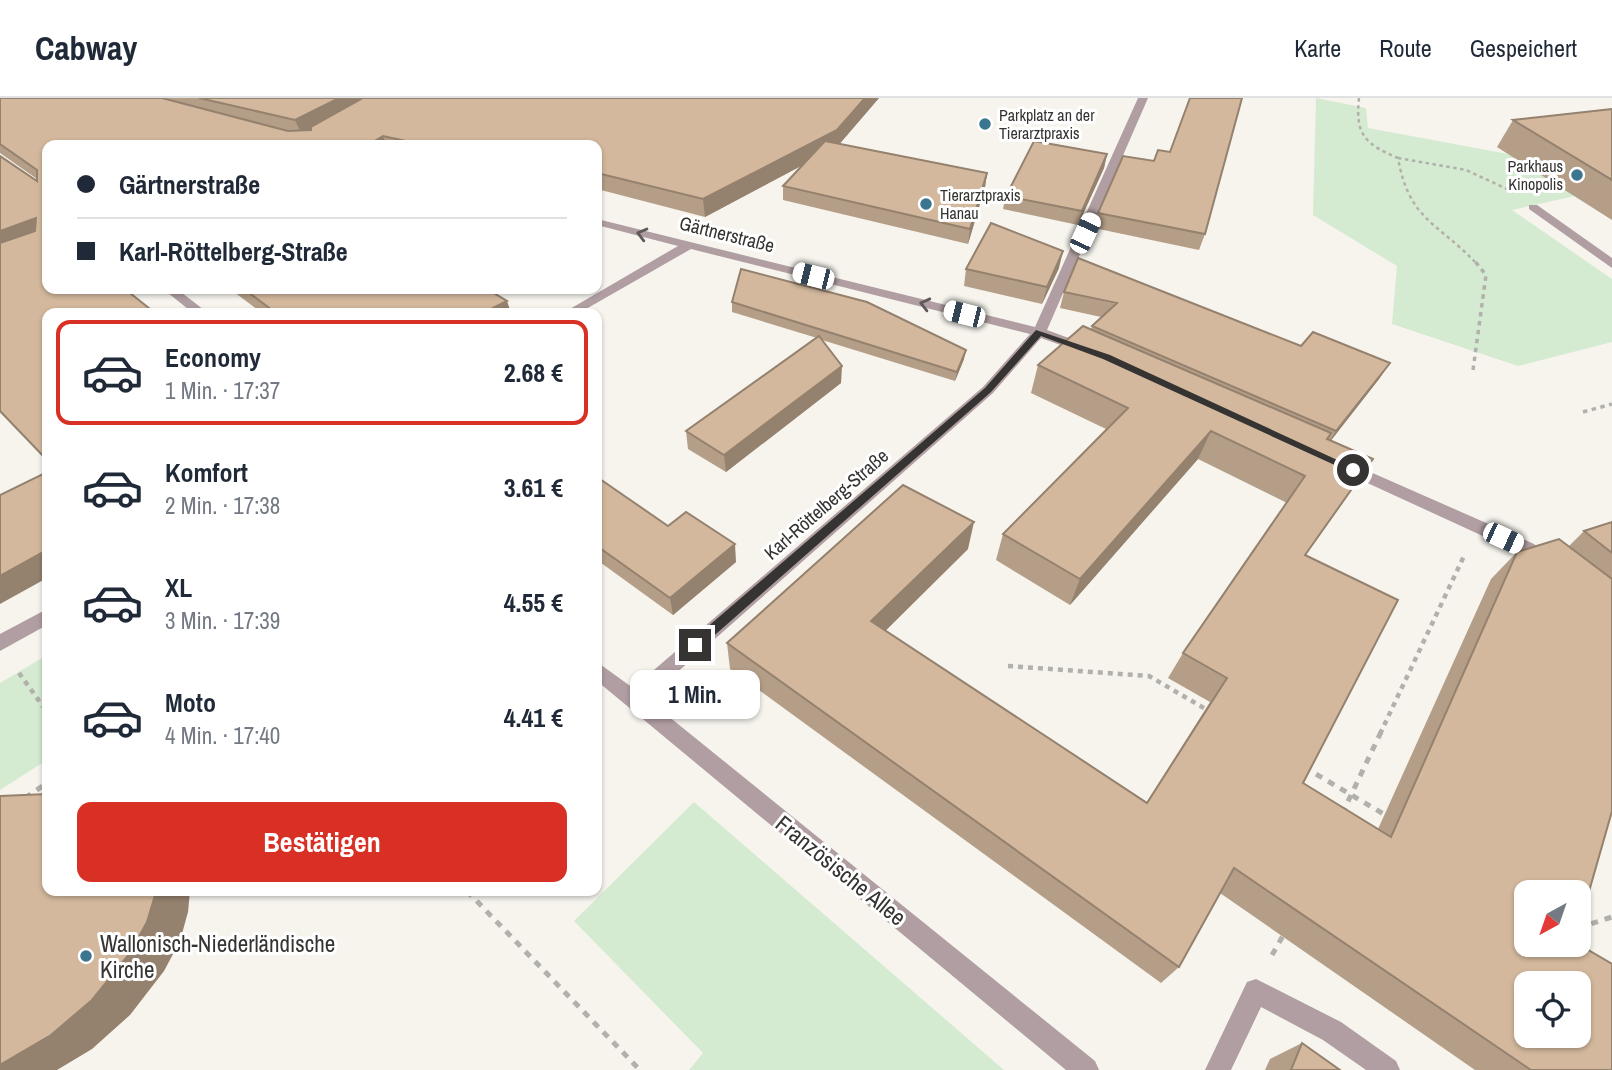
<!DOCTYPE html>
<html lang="de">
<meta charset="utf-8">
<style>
body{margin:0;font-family:"Archivo Narrow",sans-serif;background:#f6f6f7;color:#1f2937;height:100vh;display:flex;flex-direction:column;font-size:26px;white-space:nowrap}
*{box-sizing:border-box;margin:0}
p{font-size:23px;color:#747a83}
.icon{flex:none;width:38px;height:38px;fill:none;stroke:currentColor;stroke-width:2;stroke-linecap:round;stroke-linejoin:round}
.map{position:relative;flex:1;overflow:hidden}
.sheet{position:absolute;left:42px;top:210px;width:560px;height:588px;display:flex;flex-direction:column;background:#fff;border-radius:14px;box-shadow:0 2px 5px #0004}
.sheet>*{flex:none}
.guide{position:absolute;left:42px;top:42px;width:560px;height:154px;border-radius:14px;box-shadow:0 2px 5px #0004;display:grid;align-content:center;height:154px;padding:0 35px;background:#fff}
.needle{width:46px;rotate:220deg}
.fabs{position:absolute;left:1514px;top:782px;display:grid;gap:14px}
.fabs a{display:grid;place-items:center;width:77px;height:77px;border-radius:14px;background:#fff;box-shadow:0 2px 5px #0004;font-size:35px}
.end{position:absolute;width:32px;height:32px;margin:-16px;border:9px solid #353432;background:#fff;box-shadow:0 0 0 4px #fff}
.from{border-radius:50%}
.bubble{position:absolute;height:49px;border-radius:14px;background:#fff;box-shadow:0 2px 5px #0004;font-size:23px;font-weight:700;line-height:49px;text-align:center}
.car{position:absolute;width:21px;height:42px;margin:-21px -10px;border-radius:9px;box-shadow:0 0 5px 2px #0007;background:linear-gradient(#fff 24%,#345 0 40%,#fff 0 76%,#345 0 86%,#fff 0)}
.guide b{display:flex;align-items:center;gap:24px;height:66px;font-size:26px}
.guide b+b{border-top:2px solid #e0e1e3}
.guide i{width:18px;height:18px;background:#1f2937}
ul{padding:12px 0 0;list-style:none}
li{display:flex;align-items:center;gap:21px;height:105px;margin:0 14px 10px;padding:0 21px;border:4px solid transparent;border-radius:14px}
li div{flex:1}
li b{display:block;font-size:26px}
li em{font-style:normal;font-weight:700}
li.current{border-color:#d93025}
li>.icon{width:63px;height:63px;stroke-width:1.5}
.button{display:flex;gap:14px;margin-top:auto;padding:14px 35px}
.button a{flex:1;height:80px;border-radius:14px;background:#d93025;color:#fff;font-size:28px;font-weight:700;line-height:80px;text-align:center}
header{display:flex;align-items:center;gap:42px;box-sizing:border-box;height:98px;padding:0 35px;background:#fff;border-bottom:2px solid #e0e1e3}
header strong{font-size:33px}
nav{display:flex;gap:38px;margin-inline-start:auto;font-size:24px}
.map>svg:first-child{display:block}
.green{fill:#d4ebd1}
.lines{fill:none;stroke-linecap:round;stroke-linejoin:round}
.path-far3{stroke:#b1b0ab;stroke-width:2.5;stroke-dasharray:3.5 3.5;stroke-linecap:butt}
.path-far2{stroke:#b1b0ab;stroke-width:3.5;stroke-dasharray:4.5 4.5;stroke-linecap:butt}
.path-far1{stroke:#b1b0ab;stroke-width:4.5;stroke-dasharray:5 5;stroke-linecap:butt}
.path{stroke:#b1b0ab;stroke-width:5;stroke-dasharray:7 7;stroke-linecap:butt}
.service{fill:#b09ea2;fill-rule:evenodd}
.minor{fill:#b09ea2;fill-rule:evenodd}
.wall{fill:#b59e87}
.shaded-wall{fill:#94816e}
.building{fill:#d3b89d;stroke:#94816e;stroke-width:2;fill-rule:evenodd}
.oneway{stroke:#605959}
.route{fill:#353432}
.poi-dot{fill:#3c758f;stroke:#fff;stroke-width:2.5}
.labels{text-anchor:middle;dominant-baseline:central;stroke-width:6;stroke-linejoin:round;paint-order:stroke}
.far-poi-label{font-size:16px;fill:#353432;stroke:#fff;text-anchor:start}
.street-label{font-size:19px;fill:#353432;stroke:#fff}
.near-street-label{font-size:23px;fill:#353432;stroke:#fff}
.near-poi-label{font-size:23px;fill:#353432;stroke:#fff;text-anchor:start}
</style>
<header>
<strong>Cabway</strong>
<nav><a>Karte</a><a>Route</a><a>Gespeichert</a></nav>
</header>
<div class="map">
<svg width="1612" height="972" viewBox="0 0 1612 972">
<rect width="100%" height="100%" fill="#f6f4ed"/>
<g class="green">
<polygon points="1316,0 1366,10 1368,30 1508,56 1575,98 1512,112 1612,181 1612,244 1518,268 1392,226 1397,168 1313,117"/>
<polygon points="47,557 47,662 0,692 0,585"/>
<polygon points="694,704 1004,972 689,972 703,955 574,823"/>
</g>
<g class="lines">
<g class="path-far3">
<path d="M1359,0C1355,37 1365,46 1398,60C1409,122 1437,124 1475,164"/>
<polyline points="1398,60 1466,72 1507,91"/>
</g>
<g class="path-far2">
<polyline points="1473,272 1486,177 1474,162"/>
<polyline points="1583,314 1612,306"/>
</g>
<g class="path-far1">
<polyline points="1008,568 1149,578 1209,613"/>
<polyline points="19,575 47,614"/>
<polyline points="1380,636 1464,458"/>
</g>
<g class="path">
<polyline points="1304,669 1387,718"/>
<polyline points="25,700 47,685"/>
<polyline points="1342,716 1381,634"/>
<polyline points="467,793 638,970 636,972"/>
<polyline points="1578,830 1612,819"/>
<polyline points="1272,857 1284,836"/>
</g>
<polygon class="service" points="1529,107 1537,107 1612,160 1612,170 1529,111"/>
<g class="minor">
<polygon points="1138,0 1148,0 1047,232 1093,249 1093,255 1083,255 1041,240 993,295 647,601 1095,963 1099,972 1066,972 597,583 597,564 633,590 983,289 1030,236 691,151 579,215 563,215 678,148 597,127 597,121 1035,229"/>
<polygon points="163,191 177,191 208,215 193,215"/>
<polygon points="1343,362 1534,446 1553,464 1544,471 1522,456 1337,371 1335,367"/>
<polygon points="47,511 47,527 0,553 0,536"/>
<polygon points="1256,881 1341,924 1396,963 1400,972 1366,972 1323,942 1261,909 1231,972 1205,972 1247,884"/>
</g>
</g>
<g class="wall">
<polygon points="0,0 879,0 839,46 987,75 985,89 968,146 783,102 783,88 802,67 705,119 597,91 597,47 47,47 47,363 0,314 0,58 37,83 37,81 0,55"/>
<polygon points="1612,11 1612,122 1497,49 1513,22"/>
<polygon points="1107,56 1104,70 1078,127 1003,111 1006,98"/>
<polygon points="1098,115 1205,136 1199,152 1094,130"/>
<polygon points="1059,170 1042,206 964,188 966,171"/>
<polygon points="230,191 487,191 511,215 262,215"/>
<polygon points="1064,194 1301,248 1390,265 1379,281 1331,342 1373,361 1306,457 1303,685 1378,731 1491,481 1517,454 1569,448 1584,433 1612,424 1612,713 1526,794 1612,972 1475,972 1220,795 1179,869 1161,885 730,571 727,545 968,451 885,533 1147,704 1210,604 1168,580 1183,555 1287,405 1198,361 1070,507 996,462 1003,436 1106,331 1031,295 1038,267 1091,231 1092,228 1101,219 1060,210"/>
<polygon points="732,204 964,261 955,283 822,242 841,285 726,374 688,351 686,333 817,240 732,214"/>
<polygon points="597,379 668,428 736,464 673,517 597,462"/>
<polygon points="1302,945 1340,972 1265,972 1270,961"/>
</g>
<g class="shaded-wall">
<polygon points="339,0 377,0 303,39 295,22"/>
<polygon points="865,0 879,0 837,49 705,119 703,101"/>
<polygon points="383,38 386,47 368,47"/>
<polygon points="1107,56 1104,70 1078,127 1082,113"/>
<polygon points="987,75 985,89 968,146 970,131"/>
<polygon points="36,120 47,136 0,156 0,133"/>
<polygon points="1063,153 1059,170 1042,206 1047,189"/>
<polygon points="507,203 511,215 483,215"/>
<polygon points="966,252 964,261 955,283 957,274"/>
<polygon points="1390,265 1379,281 1326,349 1336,333"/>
<polygon points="842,268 841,285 726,374 724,357"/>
<polygon points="1211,333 1198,361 1070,507 1080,481"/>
<polygon points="974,424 968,451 869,549 871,523"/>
<polygon points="735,446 736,464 673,517 670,500"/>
<polygon points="47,452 47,480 0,506 0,478"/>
<polygon points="156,793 190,793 188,814 180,843 164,873 130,917 92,951 57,972 0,972 0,967"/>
</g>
<g class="building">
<polygon points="0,0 162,0 288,33 311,32 311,29 363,0 865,0 837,32 703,101 597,75 597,47 424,47 383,38 368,47 47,47 47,191 125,191 155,215 47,215 47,362 0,313 0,145 35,133 36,120 0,133 0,58 37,83 37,72 0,46"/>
<polygon points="199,0 339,0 295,22"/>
<polygon points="1190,0 1242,0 1205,136 1098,115 1123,58 1154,63 1158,52 1170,54"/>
<polygon points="1612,11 1612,82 1513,22"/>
<polygon points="825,43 987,75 970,131 783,88"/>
<polygon points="1034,43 1107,56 1082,113 1006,98"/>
<polygon points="991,125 1063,153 1047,189 966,171"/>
<polygon points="1078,160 1301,248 1313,234 1390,265 1336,333 1092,228 1117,205 1064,194"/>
<polygon points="741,171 867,204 966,252 957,274 732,204"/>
<polygon points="244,191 487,191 507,203 483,215 276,215"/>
<path d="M1083,228L1331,335L1327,341L1373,361L1305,457L1398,502L1303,685L1391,739L1517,454L1559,441L1612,481V713L1578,832V794H1526V847L1578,846L1612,866V972H1531L1234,770L1179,869L727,545L903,387L974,424L871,523L1147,705L1227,580L1183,555L1305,378L1211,333L1080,481L1003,436L1128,310L1038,267ZM1526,886H1578V938H1526Z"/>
<polygon points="819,238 842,268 724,357 686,333"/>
<polygon points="47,374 47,452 0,478 0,397"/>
<polygon points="597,379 668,428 686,414 735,446 670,500 597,448"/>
<polygon points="1612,424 1612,455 1584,433"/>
<polygon points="47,696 47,793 156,793 156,794 147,824 130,855 92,902 51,937 0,967 0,698"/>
<polygon points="1302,945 1340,972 1291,972"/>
</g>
<defs><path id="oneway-chevron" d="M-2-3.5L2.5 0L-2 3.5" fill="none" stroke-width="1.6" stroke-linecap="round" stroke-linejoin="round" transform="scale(1.75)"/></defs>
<g class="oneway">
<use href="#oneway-chevron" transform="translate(642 136) rotate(-165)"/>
<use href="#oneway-chevron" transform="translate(925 206) rotate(-166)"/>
</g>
<polygon class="route" points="1036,232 1110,257 1359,372 1350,374 1103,261 1041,238 991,294 700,550 691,550 691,543 985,290"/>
<g class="poi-dot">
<circle cx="985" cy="26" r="7"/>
<circle cx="1577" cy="77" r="7"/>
<circle cx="926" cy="106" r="7"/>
<circle cx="86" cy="858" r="7"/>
</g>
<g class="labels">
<g class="far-poi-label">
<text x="999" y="17">Parkplatz an der<tspan x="999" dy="18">Tierarztpraxis</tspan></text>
<text x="1563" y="68" text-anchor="end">Parkhaus<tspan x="1563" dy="18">Kinopolis</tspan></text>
<text x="940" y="97">Tierarztpraxis<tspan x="940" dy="18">Hanau</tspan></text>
</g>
<g class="street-label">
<text transform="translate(727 136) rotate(14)">Gärtnerstraße</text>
<text transform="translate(826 406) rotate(-41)">Karl-Röttelberg-Straße</text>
</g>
<g class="near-street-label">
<text transform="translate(841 772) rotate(39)">Französische Allee</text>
</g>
<g class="near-poi-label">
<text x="100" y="845">Wallonisch-Niederländische<tspan x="100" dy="26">Kirche</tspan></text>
</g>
</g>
</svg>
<div class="fabs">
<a><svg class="needle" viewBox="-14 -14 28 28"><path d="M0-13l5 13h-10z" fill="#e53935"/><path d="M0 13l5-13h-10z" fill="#747a83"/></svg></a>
<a><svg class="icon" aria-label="locate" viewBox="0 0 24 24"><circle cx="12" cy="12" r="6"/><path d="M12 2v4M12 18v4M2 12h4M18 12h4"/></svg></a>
</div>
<i class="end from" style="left:1353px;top:372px"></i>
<i class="end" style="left:695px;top:547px"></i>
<div class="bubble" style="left:630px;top:572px;width:130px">1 Min.</div>
<i class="car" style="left:1085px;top:135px;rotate:25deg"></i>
<i class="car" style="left:813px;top:178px;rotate:284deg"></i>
<i class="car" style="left:964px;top:216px;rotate:284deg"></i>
<i class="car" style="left:1503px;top:440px;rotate:115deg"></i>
<div class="guide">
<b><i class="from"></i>Gärtnerstraße</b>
<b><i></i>Karl-Röttelberg-Straße</b>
</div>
<section class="sheet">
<ul>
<li class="current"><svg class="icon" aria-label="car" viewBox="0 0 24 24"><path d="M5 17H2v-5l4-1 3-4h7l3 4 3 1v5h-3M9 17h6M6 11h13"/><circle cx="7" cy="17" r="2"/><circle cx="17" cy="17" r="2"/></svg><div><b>Economy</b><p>1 Min. · 17:37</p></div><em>2.68 €</em></li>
<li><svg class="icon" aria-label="car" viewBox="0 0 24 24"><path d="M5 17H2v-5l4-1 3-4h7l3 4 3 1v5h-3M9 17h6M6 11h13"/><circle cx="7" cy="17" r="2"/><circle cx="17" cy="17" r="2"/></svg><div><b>Komfort</b><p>2 Min. · 17:38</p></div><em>3.61 €</em></li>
<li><svg class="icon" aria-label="car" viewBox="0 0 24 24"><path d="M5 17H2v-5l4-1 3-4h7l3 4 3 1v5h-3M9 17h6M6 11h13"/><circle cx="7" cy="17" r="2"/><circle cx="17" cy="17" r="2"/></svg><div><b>XL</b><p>3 Min. · 17:39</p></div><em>4.55 €</em></li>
<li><svg class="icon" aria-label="car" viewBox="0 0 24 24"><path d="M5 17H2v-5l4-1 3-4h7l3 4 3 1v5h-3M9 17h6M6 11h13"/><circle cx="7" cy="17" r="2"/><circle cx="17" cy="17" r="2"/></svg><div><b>Moto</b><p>4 Min. · 17:40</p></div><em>4.41 €</em></li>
</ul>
<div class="button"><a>Bestätigen</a></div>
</section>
</div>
